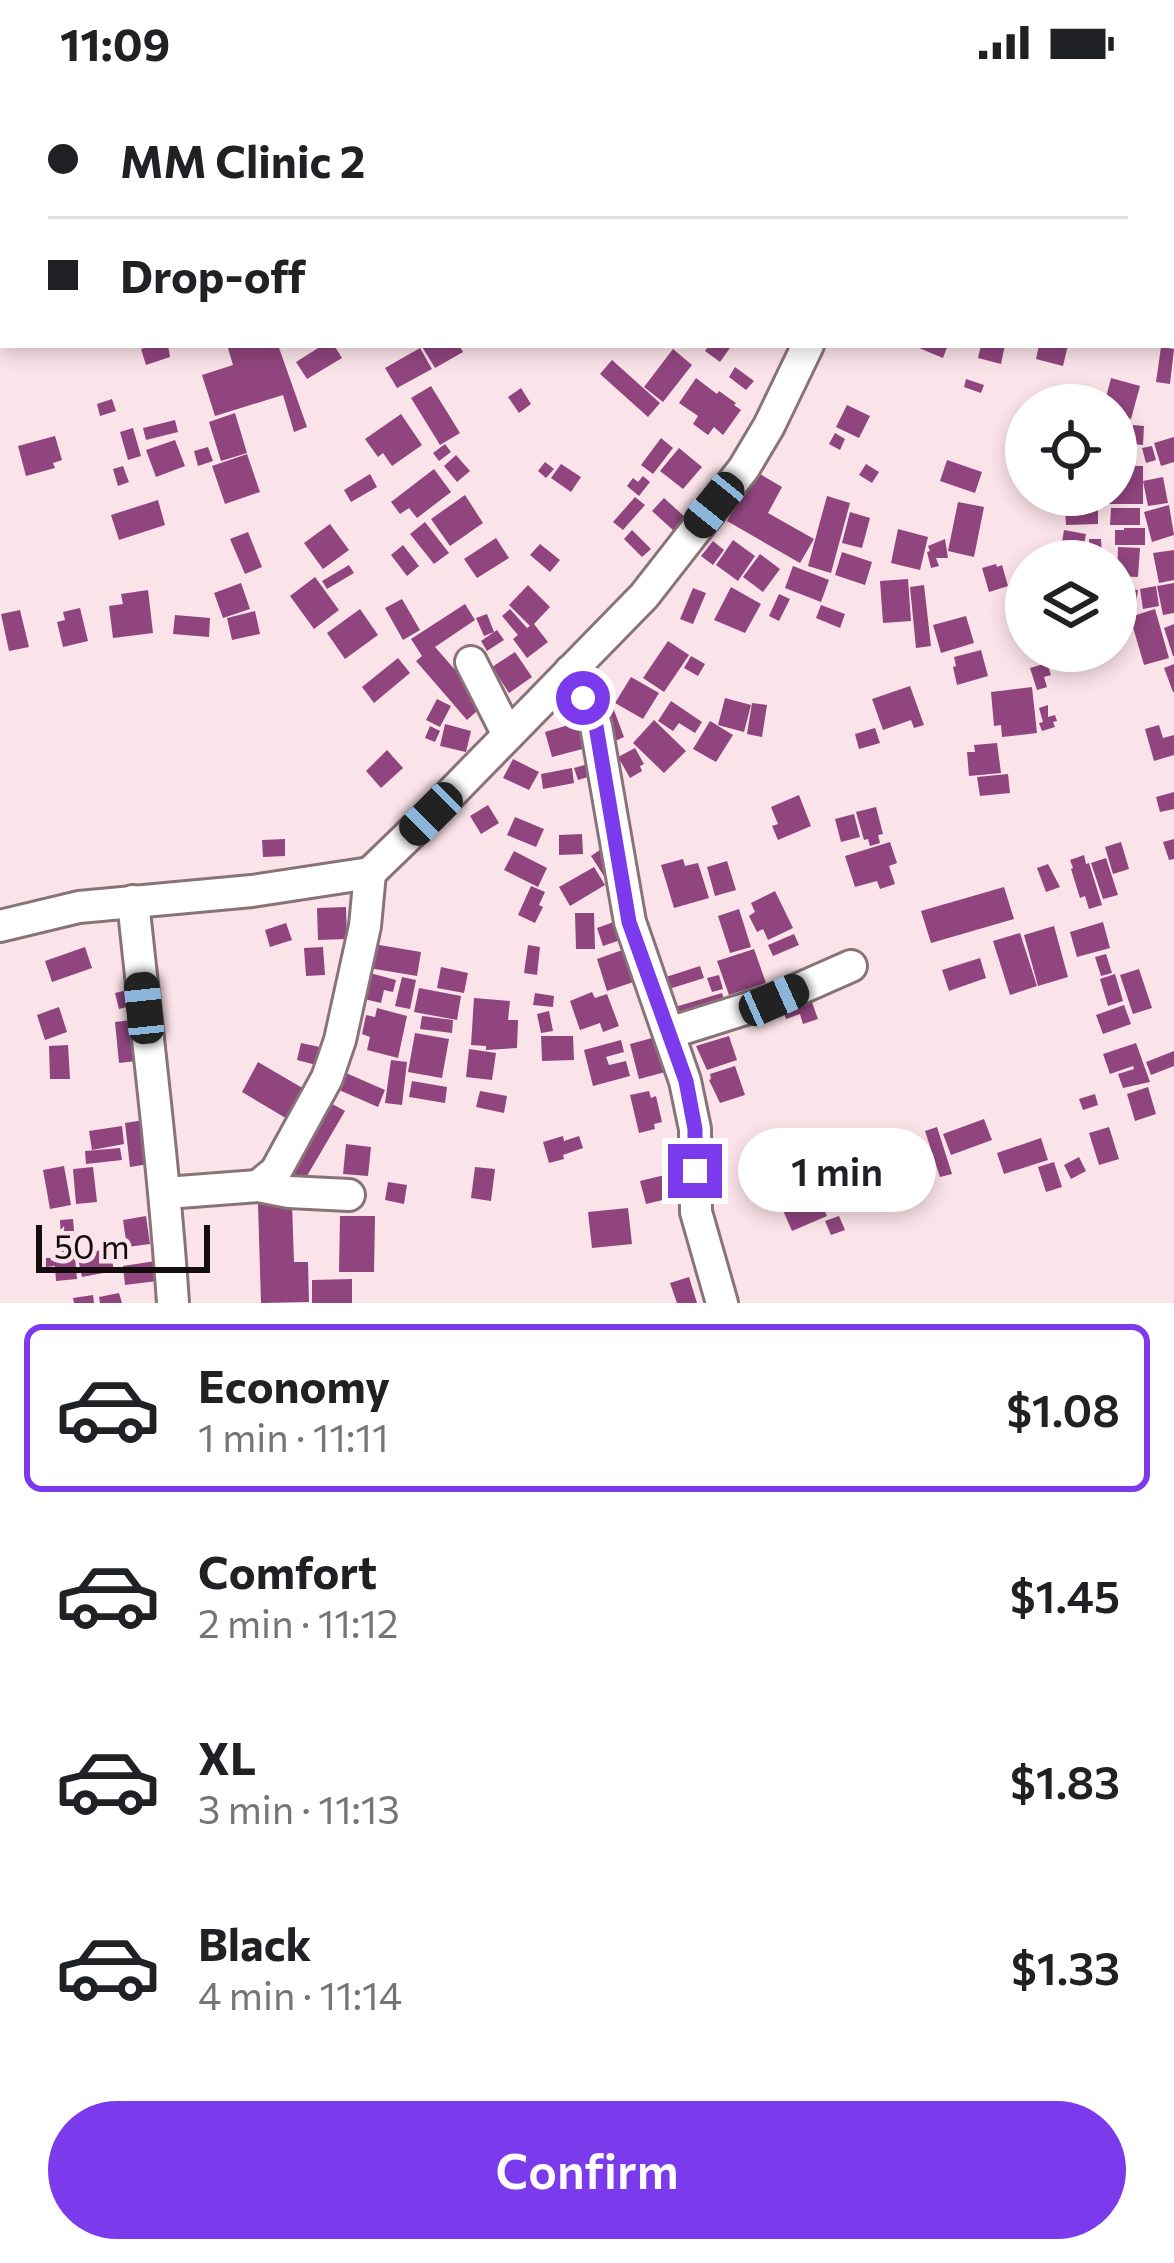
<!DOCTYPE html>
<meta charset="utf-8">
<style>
body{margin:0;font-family:Commissioner,sans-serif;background:#f6f6f6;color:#202124;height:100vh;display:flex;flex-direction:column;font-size:45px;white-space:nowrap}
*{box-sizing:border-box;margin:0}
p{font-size:39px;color:#757577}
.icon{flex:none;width:66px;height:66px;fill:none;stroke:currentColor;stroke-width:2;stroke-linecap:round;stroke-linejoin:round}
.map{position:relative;height:1219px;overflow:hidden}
.panel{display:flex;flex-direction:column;background:#fff;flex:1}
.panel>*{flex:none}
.banner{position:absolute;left:0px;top:0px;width:1176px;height:264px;box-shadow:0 6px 18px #0003;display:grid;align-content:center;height:264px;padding:0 48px;background:#fff}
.tools{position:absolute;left:1005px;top:300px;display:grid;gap:24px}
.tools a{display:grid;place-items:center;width:132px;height:132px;border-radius:50%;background:#fff;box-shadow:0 6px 18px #0003;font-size:60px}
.scale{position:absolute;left:36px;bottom:30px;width:174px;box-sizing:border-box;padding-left:12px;border:6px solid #140c0e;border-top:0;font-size:33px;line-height:42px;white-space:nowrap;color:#140c0e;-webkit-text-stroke:9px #fbe4e9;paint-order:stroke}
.end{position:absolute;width:54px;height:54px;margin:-27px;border:15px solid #7c3aed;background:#fff;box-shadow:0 0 0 6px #fff}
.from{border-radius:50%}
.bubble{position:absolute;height:84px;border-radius:42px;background:#fff;box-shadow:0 6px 18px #0003;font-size:39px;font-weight:600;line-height:84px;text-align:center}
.car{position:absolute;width:36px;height:72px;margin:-36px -18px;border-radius:15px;box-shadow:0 0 9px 3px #0007;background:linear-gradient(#222 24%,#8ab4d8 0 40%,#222 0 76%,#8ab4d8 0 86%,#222 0)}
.banner b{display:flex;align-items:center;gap:42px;height:114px;font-size:45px}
.banner b+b{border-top:3px solid #e0e0e0}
.banner i{width:30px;height:30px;background:#202124}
ul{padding:21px 0 0;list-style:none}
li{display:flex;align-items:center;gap:36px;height:168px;margin:0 24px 18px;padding:0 24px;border:6px solid transparent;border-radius:18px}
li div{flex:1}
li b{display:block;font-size:45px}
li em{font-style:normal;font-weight:600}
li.active{border-color:#7c3aed}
li>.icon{width:108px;height:108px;stroke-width:1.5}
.action{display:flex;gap:24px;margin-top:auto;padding:24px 48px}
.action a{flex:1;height:138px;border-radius:72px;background:#7c3aed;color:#fff;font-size:48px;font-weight:600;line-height:138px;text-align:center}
.status{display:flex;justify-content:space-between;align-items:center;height:84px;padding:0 60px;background:#fff;direction:ltr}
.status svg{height:33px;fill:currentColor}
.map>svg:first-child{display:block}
.building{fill:#90457e}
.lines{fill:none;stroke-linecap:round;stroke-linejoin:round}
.minor-casing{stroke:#887478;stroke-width:36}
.minor{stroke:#fff;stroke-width:30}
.route{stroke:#7c3aed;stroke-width:15}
</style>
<div class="status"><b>11:09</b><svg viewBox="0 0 49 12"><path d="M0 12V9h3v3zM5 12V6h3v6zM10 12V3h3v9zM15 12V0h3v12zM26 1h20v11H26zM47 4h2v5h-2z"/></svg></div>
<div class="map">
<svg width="1174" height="1219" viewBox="0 0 1174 1219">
<rect width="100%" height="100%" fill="#fbe4e9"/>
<g class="building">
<polygon points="152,261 168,261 170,273 146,281 141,265"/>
<polygon points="227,261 278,261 307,343 294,348 283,311 215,332 202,291 233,281"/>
<polygon points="323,261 334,261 342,274 307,295 296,278"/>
<polygon points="421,261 459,261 463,268 435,284"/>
<polygon points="709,261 732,261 720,278 705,267"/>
<polygon points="912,261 948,261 943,274"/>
<polygon points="981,261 1005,261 1001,280 978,274"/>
<polygon points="1039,261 1068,261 1063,282 1036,275"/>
<polygon points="1161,263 1174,265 1170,300 1156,298"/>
<polygon points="420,264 432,285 397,304 385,284"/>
<polygon points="673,265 692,281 663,318 644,303"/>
<polygon points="612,276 660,319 648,333 600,290"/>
<polygon points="735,283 754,297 746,306 729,293"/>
<polygon points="696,294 717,310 719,307 736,319 734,321 741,326 723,351 714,343 708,351 693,340 698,332 679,319"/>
<polygon points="1111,294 1140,302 1131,335 1116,331 1116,321 1104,321"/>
<polygon points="966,295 984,301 981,309 964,303"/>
<polygon points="431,302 460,349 440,361 411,314"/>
<polygon points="521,304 531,320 519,329 508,313"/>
<polygon points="112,315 116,327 100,332 97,320"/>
<polygon points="847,321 870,332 859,354 836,343"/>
<polygon points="235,329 247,369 221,377 209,338"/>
<polygon points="401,330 422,361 392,382 383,369 378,373 365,355"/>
<polygon points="175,336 178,348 146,356 143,344"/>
<polygon points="1133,341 1144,342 1143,361 1131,360"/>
<polygon points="133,344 141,372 128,376 120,348"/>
<polygon points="835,349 845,355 840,366 829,360"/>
<polygon points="55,352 62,376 53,379 55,384 26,392 18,362"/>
<polygon points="1174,353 1174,378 1161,382 1154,359"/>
<polygon points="661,354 673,364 653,390 641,381"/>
<polygon points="175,356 185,382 156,393 146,366"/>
<polygon points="445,360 451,368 439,377 433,369"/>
<polygon points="1152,362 1156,376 1146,379 1142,364"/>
<polygon points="208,363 213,377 198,382 194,367"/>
<polygon points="679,364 702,383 683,405 660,387"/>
<polygon points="247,370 260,408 225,420 212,382"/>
<polygon points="456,371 470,387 457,398 444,382"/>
<polygon points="947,376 982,388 975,409 940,397"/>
<polygon points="545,378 554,385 546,394 538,387"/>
<polygon points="561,380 581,393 571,408 551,394"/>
<polygon points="866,380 879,388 872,399 859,391"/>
<polygon points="123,382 129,398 118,402 113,385"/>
<polygon points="1116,382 1143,382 1143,420 1107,420 1107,411 1116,411"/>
<polygon points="434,385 451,408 417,434 409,424 400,430 391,418"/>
<polygon points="755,387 782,403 768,429 814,455 800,479 727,437"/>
<polygon points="370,390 377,403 351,418 344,406"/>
<polygon points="643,392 650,398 639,412 627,402 633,394 638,398"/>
<polygon points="1163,393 1168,419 1148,422 1143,397"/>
<polygon points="465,411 483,439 450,462 431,435"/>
<polygon points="827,412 850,419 831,489 808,482"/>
<polygon points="635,413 645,421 623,446 613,438"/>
<polygon points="664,414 686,434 674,447 652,427"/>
<polygon points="158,416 165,441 119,456 111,431"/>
<polygon points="958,418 984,423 974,473 948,467"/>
<polygon points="1169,421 1174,451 1152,458 1144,428"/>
<polygon points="1098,423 1098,440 1066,441 1065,424"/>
<polygon points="1111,424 1140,424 1140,441 1110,441"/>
<polygon points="850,428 870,434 862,464 842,459"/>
<polygon points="425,438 449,469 434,480 410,450"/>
<polygon points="330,440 349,466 323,485 304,459"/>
<polygon points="1124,444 1145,444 1145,461 1115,461 1115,446 1124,446"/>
<polygon points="898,445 928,453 920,486 891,479"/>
<polygon points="632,446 651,465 642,473 624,455"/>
<polygon points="1064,446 1086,450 1081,477 1059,477"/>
<polygon points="248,448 262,483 245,490 230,455"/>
<polygon points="496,454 509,474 477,494 464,475"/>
<polygon points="945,455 948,474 936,474 939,482 931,484 927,468 930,467 928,462"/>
<polygon points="1089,455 1101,455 1102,473 1090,473"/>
<polygon points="733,456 755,472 738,497 716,481"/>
<polygon points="713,457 724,466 713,481 701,472"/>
<polygon points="540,460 560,476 550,488 530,471"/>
<polygon points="403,461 419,482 407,492 391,471"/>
<polygon points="1118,463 1140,464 1138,493 1117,492"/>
<polygon points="1174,466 1174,496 1159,499 1153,469"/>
<polygon points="842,468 872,478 865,501 835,491"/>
<polygon points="760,470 780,485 763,508 743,493"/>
<polygon points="996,480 997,483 1002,481 1008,502 989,508 982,484"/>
<polygon points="349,481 354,489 327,505 322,497"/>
<polygon points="793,482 829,496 821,518 785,504"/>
<polygon points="315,493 339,526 314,545 290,512"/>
<polygon points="908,495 911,537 883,539 880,497"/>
<polygon points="241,499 250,525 223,534 214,509"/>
<polygon points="1174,499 1174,529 1163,531 1157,502"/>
<polygon points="528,501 550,523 534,540 548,558 527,574 513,555 518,551 502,532 510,525 527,544 530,542 509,521"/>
<polygon points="924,501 931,562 916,564 910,503"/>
<polygon points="1156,502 1159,522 1143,525 1140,505"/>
<polygon points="731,503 761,520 745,549 714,536"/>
<polygon points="1116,503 1138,506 1135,527 1116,524"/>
<polygon points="693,504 706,509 693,540 680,535"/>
<polygon points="148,506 153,549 113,554 109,522 123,520 121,510"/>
<polygon points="779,510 790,515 779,537 769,532"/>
<polygon points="402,515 420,546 403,556 385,524"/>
<polygon points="465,520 475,536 435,563 485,620 467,636 416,577 422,572 411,555"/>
<polygon points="821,521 845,530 840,544 816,534"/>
<polygon points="80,524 88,557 63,563 57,538 65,536 63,528"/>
<polygon points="360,525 378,551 345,575 327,549"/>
<polygon points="1155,525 1169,574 1144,581 1130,533"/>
<polygon points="20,526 29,563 9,567 1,530"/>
<polygon points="255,527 260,550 232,556 227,534"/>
<polygon points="487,530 494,548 484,552 476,534"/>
<polygon points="175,531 210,534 209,553 173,550"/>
<polygon points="966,532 974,559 941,569 933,541"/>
<polygon points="1026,538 1026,563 1021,564 1015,541"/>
<polygon points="1174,540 1174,572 1173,572 1164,544"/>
<polygon points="497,546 504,556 487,567 481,557"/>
<polygon points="668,557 689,571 664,608 643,594"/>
<polygon points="981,566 988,592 957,601 953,583 956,582 954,573"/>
<polygon points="515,568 532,593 509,609 492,583"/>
<polygon points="691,572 705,580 698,592 684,584"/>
<polygon points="398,574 410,589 374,619 362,603"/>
<polygon points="1047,579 1051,591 1044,593 1047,603 1037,606 1030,584"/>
<polygon points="1174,580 1174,608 1173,608 1164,584"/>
<polygon points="631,593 659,609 643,635 615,619"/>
<polygon points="910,602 924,641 914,644 911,636 883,646 872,615"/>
<polygon points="1032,603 1037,649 1002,653 1001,641 994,642 991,608"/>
<polygon points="725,614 751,621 744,648 718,641"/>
<polygon points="437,615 451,622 440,643 426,636"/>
<polygon points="671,617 702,638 695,649 679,639 673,647 658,637"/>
<polygon points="611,618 624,653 613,658 600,622"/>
<polygon points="752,619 767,621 762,653 747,650"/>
<polygon points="1048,621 1048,633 1055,631 1057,637 1053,638 1055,643 1042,647 1039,639 1043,638 1039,624"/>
<polygon points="654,636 686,667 664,689 633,659"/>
<polygon points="582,637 590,663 552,673 545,648"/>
<polygon points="710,637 733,651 716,678 693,665"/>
<polygon points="445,640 471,647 466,668 440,662"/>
<polygon points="1159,641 1163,654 1174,651 1174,671 1154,677 1145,645"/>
<polygon points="430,642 440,647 435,658 425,654"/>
<polygon points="875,644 880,659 859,665 855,650"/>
<polygon points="997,659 1001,689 969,692 967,668 975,668 974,661"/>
<polygon points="635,664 644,680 640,682 642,687 630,694 618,673"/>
<polygon points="387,666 403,684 381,704 366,687"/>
<polygon points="513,675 539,688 529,706 503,694"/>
<polygon points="595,678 598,690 578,696 574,684"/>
<polygon points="572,684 574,699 543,705 541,690"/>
<polygon points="1008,690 1010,709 980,712 977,693"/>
<polygon points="1174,708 1174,725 1160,728 1156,713"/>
<polygon points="799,711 811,742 778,756 772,742 778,740 771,723"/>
<polygon points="488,721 499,739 481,750 470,732"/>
<polygon points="876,723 883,750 878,751 880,759 870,762 868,755 864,756 856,728"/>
<polygon points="854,730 860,753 841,758 835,735"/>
<polygon points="515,733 544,745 536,763 507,751"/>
<polygon points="582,750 583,770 559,771 559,751"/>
<polygon points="285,755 285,772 263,773 262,756"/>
<polygon points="1174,755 1174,775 1169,776 1163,758"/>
<polygon points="890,758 897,779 889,782 895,800 880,805 877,797 855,803 845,772"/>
<polygon points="1121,758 1129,785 1113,790 1105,763"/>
<polygon points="604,763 617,783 604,792 591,772"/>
<polygon points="514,767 547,784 538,803 504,786"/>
<polygon points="1084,771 1086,780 1089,779 1102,821 1089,825 1085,812 1080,814 1071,785 1073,784 1070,776"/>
<polygon points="1106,774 1118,811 1103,815 1091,779"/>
<polygon points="683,775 685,782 698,779 709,814 674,824 661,781"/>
<polygon points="727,777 736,806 715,812 707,783"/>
<polygon points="1048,780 1060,803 1046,808 1037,784"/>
<polygon points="594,783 605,801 570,822 559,803"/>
<polygon points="531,802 545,808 539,821 543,823 535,839 518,831"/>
<polygon points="1004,803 1014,835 931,859 921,827"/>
<polygon points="775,807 793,844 768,856 763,845 757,848 749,832 755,828 751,819"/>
<polygon points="346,823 347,855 318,856 317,824"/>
<polygon points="739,825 751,863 730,869 718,832"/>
<polygon points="575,829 594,829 595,865 576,865"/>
<polygon points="622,835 629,853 603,862 597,844"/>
<polygon points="1103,838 1110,864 1077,873 1070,848"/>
<polygon points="286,839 292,856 270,863 265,846"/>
<polygon points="1054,842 1068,893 1038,902 1024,851"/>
<polygon points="1020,849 1037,902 1010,911 993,857"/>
<polygon points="794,850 799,861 773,872 768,861"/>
<polygon points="367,859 421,868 417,892 363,883"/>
<polygon points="528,861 540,863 537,891 524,889"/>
<polygon points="85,863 92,884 52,898 45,877"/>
<polygon points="323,863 325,891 306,892 304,864"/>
<polygon points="631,863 642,895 607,907 597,875"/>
<polygon points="754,865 766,899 729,911 717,877"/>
<polygon points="1106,870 1112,889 1101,892 1095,873"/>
<polygon points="980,874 986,894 949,907 942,886"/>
<polygon points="700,882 704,894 669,905 666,893"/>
<polygon points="441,883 468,889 464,909 437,904"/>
<polygon points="1139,885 1152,924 1133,930 1120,891"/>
<polygon points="370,889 396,896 393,908 384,906 381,919 360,914 364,898 368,899"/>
<polygon points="1115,890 1123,917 1108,922 1100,895"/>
<polygon points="719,891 723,905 712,908 707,894"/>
<polygon points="402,893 416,896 410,925 395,922"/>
<polygon points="135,904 139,920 119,925 115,909"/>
<polygon points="419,904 461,912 457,936 414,928"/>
<polygon points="592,908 595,914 607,910 619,942 603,948 600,939 580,946 570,917"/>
<polygon points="535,909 554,912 553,923 533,921"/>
<polygon points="722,909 727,925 679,938 675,923"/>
<polygon points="809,910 818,935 803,940 800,930 786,935 781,920"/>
<polygon points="474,914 510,917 508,936 518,936 517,964 486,966 486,962 471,961"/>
<polygon points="1124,921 1131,940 1103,950 1096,931"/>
<polygon points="59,923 67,948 45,956 37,931"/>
<polygon points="377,924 407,932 398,974 367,966 370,953 362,950 366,931 375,933"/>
<polygon points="549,927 553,947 541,949 537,930"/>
<polygon points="422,932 453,936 452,949 420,945"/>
<polygon points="140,935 145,976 119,979 115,938"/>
<polygon points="415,949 449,955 442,994 408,988"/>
<polygon points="663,951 673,986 639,995 630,960"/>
<polygon points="541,952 573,952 574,976 542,977"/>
<polygon points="729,952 737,976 707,986 696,962"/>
<polygon points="621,956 624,968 606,973 609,981 626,977 630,992 593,1002 584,966"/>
<polygon points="301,959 329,965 324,983 297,976"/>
<polygon points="1136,959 1150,998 1123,1004 1118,990 1134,985 1133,982 1110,990 1103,970"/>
<polygon points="68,961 70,995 50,995 49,962"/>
<polygon points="469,965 496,969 492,996 466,993"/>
<polygon points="1174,967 1174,982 1151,991 1146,978"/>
<polygon points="391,976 407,978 402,1021 385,1019"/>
<polygon points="258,978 311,1009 294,1039 242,1008"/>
<polygon points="735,982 745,1011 720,1019 709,996 711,995 710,990"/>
<polygon points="346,989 385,1006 378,1023 339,1006"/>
<polygon points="412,997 447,1003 445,1019 409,1013"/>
<polygon points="1148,1003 1156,1030 1135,1037 1127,1010"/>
<polygon points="480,1007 507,1012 504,1029 476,1023"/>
<polygon points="649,1007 651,1014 656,1012 662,1038 654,1040 655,1045 639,1049 630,1011"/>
<polygon points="1095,1010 1098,1021 1083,1026 1079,1015"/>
<polygon points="325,1016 345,1027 304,1097 284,1085"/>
<polygon points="984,1035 992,1056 951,1071 943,1050"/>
<polygon points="144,1036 149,1080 130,1083 125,1039"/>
<polygon points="122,1042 124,1060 92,1066 89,1047"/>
<polygon points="937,1043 952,1090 940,1093 925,1047"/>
<polygon points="1109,1043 1119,1075 1099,1081 1089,1049"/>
<polygon points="563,1052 564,1057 579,1052 583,1064 563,1071 564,1075 549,1079 543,1058"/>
<polygon points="1041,1054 1048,1076 1004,1090 997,1069"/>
<polygon points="346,1060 371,1063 368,1092 343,1090"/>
<polygon points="120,1064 122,1076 86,1080 85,1067"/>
<polygon points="1079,1073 1086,1087 1071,1095 1064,1081"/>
<polygon points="1054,1078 1062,1103 1046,1108 1038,1083"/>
<polygon points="64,1082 71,1121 50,1125 43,1086"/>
<polygon points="93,1083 97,1118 76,1120 73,1085"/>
<polygon points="475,1083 495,1085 491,1117 471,1114"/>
<polygon points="669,1090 675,1113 646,1120 640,1097"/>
<polygon points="388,1098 407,1101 404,1120 385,1116"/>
<polygon points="813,1100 827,1132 792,1147 778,1115"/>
<polygon points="292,1119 294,1178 308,1178 309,1218 261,1219 258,1120"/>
<polygon points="628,1124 632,1160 592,1164 588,1128"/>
<polygon points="146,1132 150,1160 127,1163 123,1136"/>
<polygon points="340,1132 375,1132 374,1188 339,1188"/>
<polygon points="839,1132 845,1146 831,1151 825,1137"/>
<polygon points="73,1135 76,1170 62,1171 60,1136"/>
<polygon points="110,1165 114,1187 82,1193 77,1170"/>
<polygon points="75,1173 77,1195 56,1197 55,1182 46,1183 46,1174"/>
<polygon points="162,1176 165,1196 125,1201 123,1182"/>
<polygon points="689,1193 697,1219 677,1219 670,1199"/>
<polygon points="352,1195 352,1219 312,1219 312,1196"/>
<polygon points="119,1209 122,1219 100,1219 99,1213"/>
<polygon points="93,1211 94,1219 74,1219 73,1214"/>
</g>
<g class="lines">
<g class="minor-casing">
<g id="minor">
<polyline points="860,3 861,0"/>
<polyline points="471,578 508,651"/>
<polyline points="570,587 596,642 630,838 685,997 695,1045 696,1128 722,1219"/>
<path d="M133,817C147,951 164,1085 173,1219"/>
<polyline points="0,842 79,823 252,807 370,789 431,730 644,512 744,384 769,342 808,261"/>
<polyline points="669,949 774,916 851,882"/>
<polyline points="258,1102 276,1087 327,994 340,956 365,842 370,789"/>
<polyline points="166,1109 258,1102 289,1108 349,1111"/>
</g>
</g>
<use href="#minor" class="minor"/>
</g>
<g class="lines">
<polyline class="route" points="583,614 596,642 629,838 686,997 695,1045 695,1087"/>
</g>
</svg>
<div class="tools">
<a><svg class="icon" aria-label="locate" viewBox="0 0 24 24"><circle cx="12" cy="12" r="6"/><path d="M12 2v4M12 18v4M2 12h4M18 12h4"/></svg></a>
<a><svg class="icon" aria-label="layers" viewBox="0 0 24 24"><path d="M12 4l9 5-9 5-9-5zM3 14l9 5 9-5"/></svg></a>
</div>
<div class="scale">50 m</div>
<i class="end from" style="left:583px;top:614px"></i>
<i class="end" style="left:695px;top:1087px"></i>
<div class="bubble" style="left:738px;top:1044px;width:198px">1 min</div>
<i class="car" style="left:714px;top:421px;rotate:219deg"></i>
<i class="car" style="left:431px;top:730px;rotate:225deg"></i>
<i class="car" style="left:774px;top:916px;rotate:66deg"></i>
<i class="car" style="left:144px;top:924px;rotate:354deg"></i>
<div class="banner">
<b><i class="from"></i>MM Clinic 2</b>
<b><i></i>Drop-off</b>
</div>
</div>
<section class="panel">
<ul>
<li class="active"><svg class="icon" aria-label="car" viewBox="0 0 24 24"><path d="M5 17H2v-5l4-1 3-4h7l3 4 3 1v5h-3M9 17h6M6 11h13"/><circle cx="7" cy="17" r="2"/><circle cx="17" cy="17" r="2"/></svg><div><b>Economy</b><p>1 min · 11:11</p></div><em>$1.08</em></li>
<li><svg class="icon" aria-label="car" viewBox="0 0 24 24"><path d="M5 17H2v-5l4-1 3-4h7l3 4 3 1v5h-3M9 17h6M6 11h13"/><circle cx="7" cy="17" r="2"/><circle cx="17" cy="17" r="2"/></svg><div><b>Comfort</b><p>2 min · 11:12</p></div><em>$1.45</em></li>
<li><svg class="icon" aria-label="car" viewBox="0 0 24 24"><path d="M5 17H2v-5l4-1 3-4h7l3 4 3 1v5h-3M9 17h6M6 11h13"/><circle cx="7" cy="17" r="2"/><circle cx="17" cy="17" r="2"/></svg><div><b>XL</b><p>3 min · 11:13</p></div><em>$1.83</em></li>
<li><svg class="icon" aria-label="car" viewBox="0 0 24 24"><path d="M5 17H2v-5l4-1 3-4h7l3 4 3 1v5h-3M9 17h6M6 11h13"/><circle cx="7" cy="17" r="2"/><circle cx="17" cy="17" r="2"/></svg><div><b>Black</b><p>4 min · 11:14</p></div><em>$1.33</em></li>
</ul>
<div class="action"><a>Confirm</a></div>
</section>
